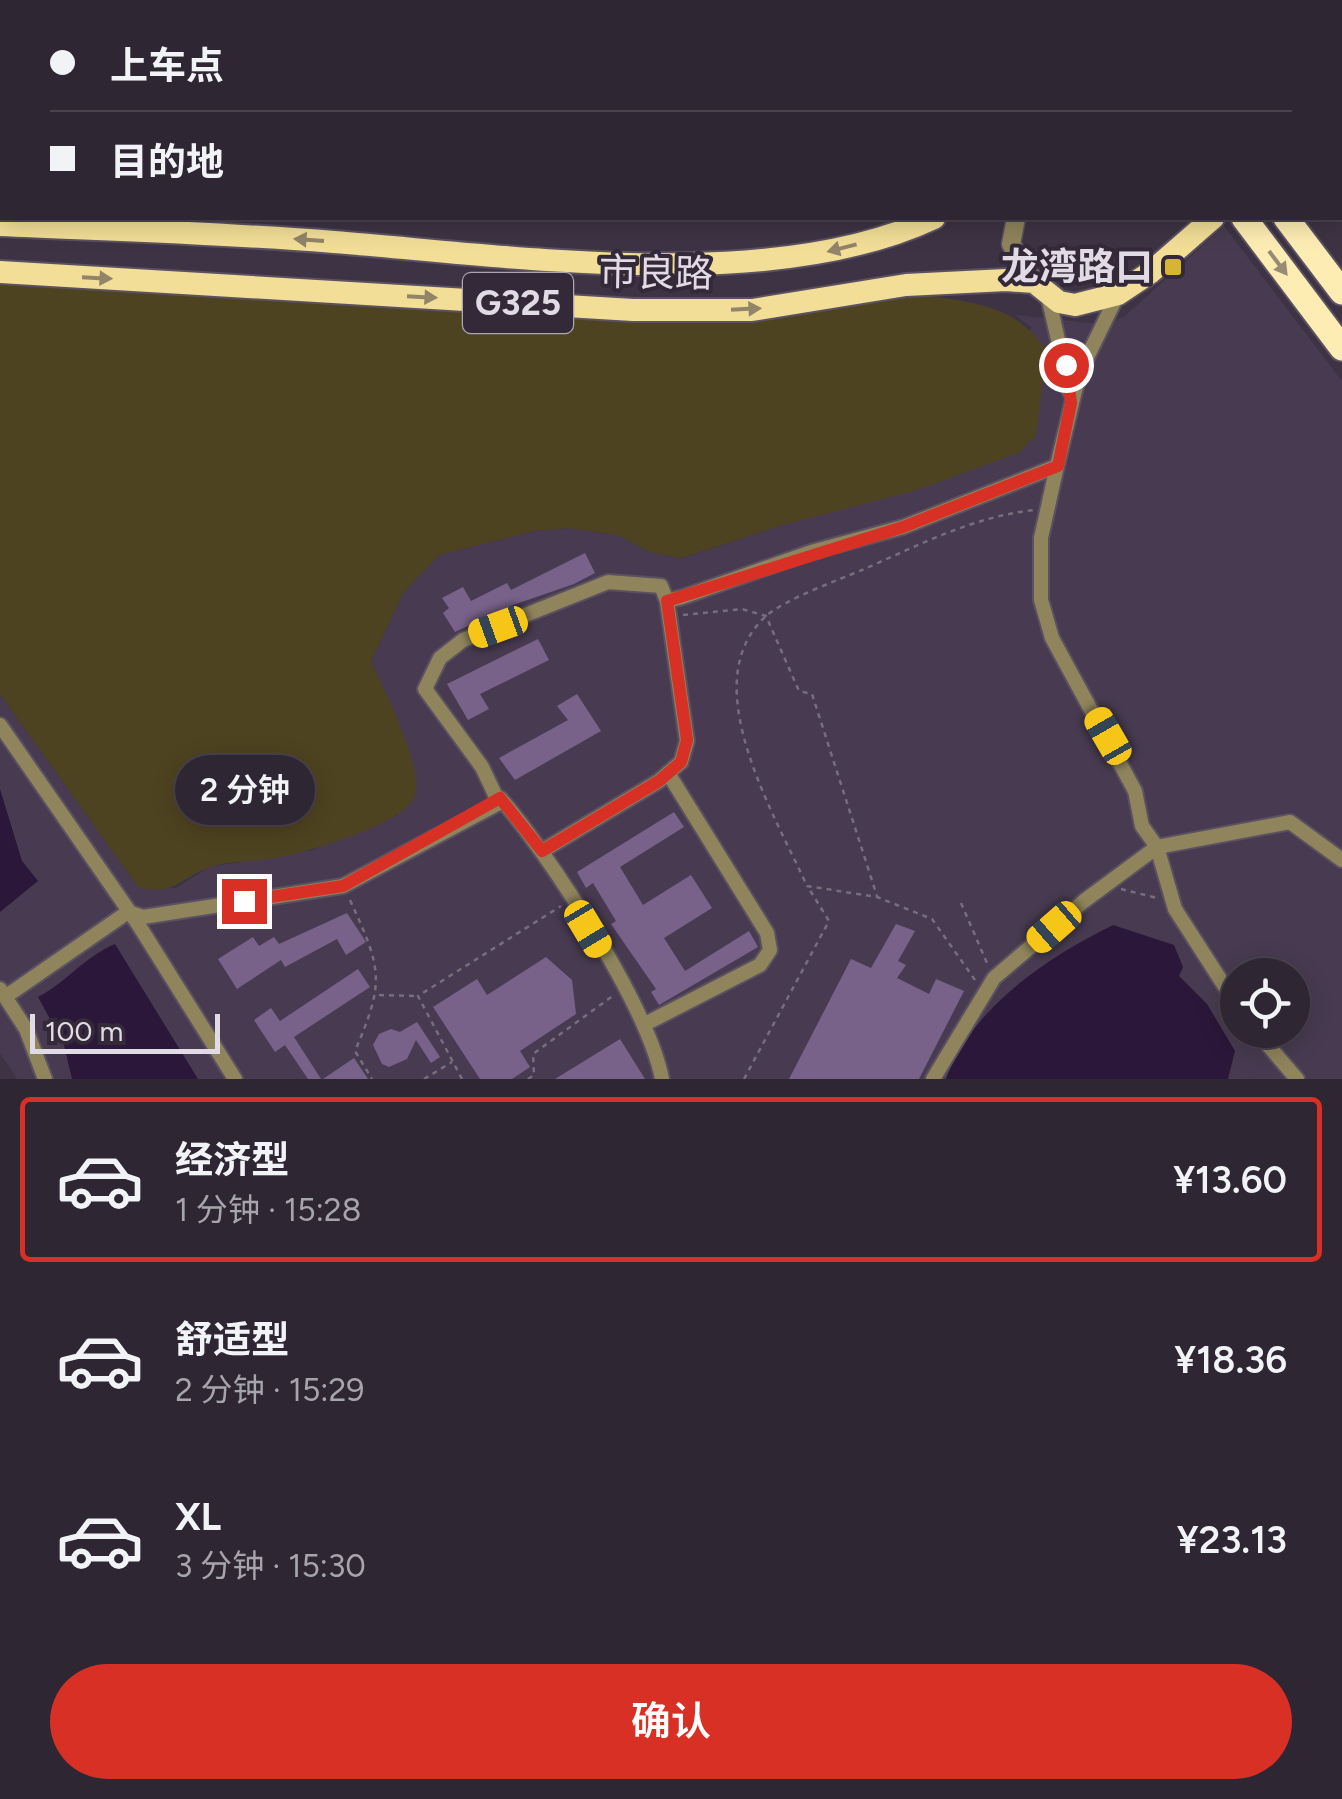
<!DOCTYPE html>
<html lang="zh">
<meta charset="utf-8">
<style>
body{margin:0;font-family:Figtree,"Noto Sans SC",sans-serif;background:#362e3b;color:#f1f3f6;height:100vh;display:flex;flex-direction:column;font-size:38px;white-space:nowrap}
*{box-sizing:border-box;margin:0}
p{font-size:32px;color:#a7a5ac}
.icon{flex:none;width:55px;height:55px;fill:none;stroke:currentColor;stroke-width:2;stroke-linecap:round;stroke-linejoin:round}
.map{position:relative;height:1079px;overflow:hidden}
.panel{display:flex;flex-direction:column;background:#2e2633;flex:1}
.panel>*{flex:none}
.top-card{position:absolute;left:0px;top:0px;width:1342px;height:220px;box-shadow:0 5px 25px #0003,0 0 0 2px #49434e;display:grid;align-content:center;height:220px;padding:0 50px;background:#2e2633}
.controls{position:absolute;left:1220px;top:958px;display:grid;gap:20px}
.controls a{display:grid;place-items:center;width:90px;height:90px;border-radius:50%;background:#2e2633;box-shadow:0 5px 25px #0003,0 0 0 2px #49434e;font-size:50px}
.scale{position:absolute;left:30px;bottom:25px;width:190px;box-sizing:border-box;padding-left:10px;border:5px solid #e1dbe5;border-top:0;font-size:28px;line-height:35px;white-space:nowrap;color:#e1dbe5;-webkit-text-stroke:8px #332939;paint-order:stroke}
.end{position:absolute;width:45px;height:45px;margin:-22px;border:12px solid #d93025;background:#fff;box-shadow:0 0 0 5px #fff}
.from{border-radius:50%}
.bubble{position:absolute;height:70px;border-radius:35px;background:#2e2633;box-shadow:0 5px 25px #0003,0 0 0 2px #49434e;font-size:32px;font-weight:600;line-height:70px;text-align:center}
.car{position:absolute;width:30px;height:60px;margin:-30px -15px;border-radius:12px;box-shadow:0 0 8px 2px #0007;background:linear-gradient(#f5c518 24%,#345 0 40%,#f5c518 0 76%,#345 0 86%,#f5c518 0)}
.top-card b{display:flex;align-items:center;gap:35px;height:95px;font-size:38px}
.top-card b+b{border-top:2px solid #49434e}
.top-card i{width:25px;height:25px;background:#f1f3f6}
ul{padding:18px 0 0;list-style:none}
li{display:flex;align-items:center;gap:30px;height:165px;margin:0 20px 15px;padding:0 30px;border:5px solid transparent;border-radius:10px}
li div{flex:1}
li b{display:block;font-size:38px}
li em{font-style:normal;font-weight:600}
li.active{border-color:#d93025}
li>.icon{width:90px;height:90px;stroke-width:1.5}
.primary-button{display:flex;gap:20px;margin-top:auto;padding:20px 50px}
.primary-button a{flex:1;height:115px;border-radius:60px;background:#d93025;color:#fff;font-size:40px;font-weight:600;line-height:115px;text-align:center}
.map>svg:first-child{display:block}
.built{fill:#483b51;fill-rule:evenodd}
.green{fill:#4e4320}
.water{fill:#2b1739}
.building{fill:#79628a}
.lines{fill:none;stroke-linecap:round;stroke-linejoin:round}
.minor-casing{stroke:#5b5161;stroke-width:18}
.tertiary-casing{stroke:#5b5161;stroke-width:21}
.trunk-casing{stroke:#5b5161;stroke-width:26}
.motorway-casing{stroke:#5b5161;stroke-width:29}
.path{stroke:#766e7c;stroke-width:2.5;stroke-dasharray:5 5;stroke-linecap:butt}
.minor{stroke:#8f845c;stroke-width:14}
.tertiary{stroke:#8f845c;stroke-width:18}
.trunk{stroke:#f2de97;stroke-width:22}
.motorway{stroke:#feedb3;stroke-width:25}
.oneway{fill:#928468}
.oneway2{fill:#988b76}
.route{stroke:#d93025;stroke-width:12}
.poi-dot{fill:#d6b534;stroke:#332939;stroke-width:4}
.labels{text-anchor:middle;dominant-baseline:central;stroke-width:8;stroke-linejoin:round;paint-order:stroke}
.shield{fill:#332939;stroke:#ada6b1;stroke-width:2.5}
.shield-label{font-size:35px;font-weight:bold;fill:#e1dbe5}
.poi-label{font-size:38px;font-weight:bold;fill:#e1dbe5;stroke:#332939;text-anchor:end}
.street-label{font-size:38px;fill:#e1dbe5;stroke:#332939}
</style>
<div class="map">
<svg width="1342" height="1079" viewBox="0 0 1342 1079">
<rect width="100%" height="100%" fill="#3d3344"/>
<path class="built" d="M1224,226L1342,381V1079H17L0,1053V694L138,887L176,888L209,867L313,850L398,815L390,704L371,661L403,593L439,555L535,531L569,528L618,535L649,552L683,558L783,525L1032,328L1015,315L1099,324L1124,317ZM1238,975H1292V1030H1238Z"/>
<path class="green" d="M0,280C230,292 460,309 689,316C772,319 856,285 938,297C986,304 1021,311 1047,352L1036,435L1019,453L914,491L783,525L682,558L649,552L618,535L569,528L535,531L439,555L403,593L371,661C383,689 426,770 414,798C402,825 305,853 276,858C255,862 228,860 208,868C179,879 174,896 138,887L0,694Z"/>
<g class="water">
<polygon points="0,789 22,861 38,881 0,912"/>
<path d="M1113,925L1174,945L1183,967L1179,976L1207,1004L1235,1051L1228,1079H946C972,1007 1048,957 1113,925Z"/>
<path d="M115,944L198,1079H72L64,1045L38,997C67,982 84,957 115,944Z"/>
</g>
<g class="building">
<polygon points="585,553 595,573 574,584 513,605 455,632 443,613 449,608 442,598 463,587 471,601 507,583 511,590"/>
<polygon points="538,639 549,660 480,694 489,709 468,720 447,684"/>
<polygon points="577,694 601,731 515,780 499,758 568,720 557,706"/>
<polygon points="674,812 684,827 620,867 643,905 691,875 712,908 664,938 685,971 749,931 758,947 659,1005 651,992 656,989 611,924 616,921 593,883 586,888 577,872"/>
<polygon points="347,913 366,942 346,955 337,939 285,967 281,960 237,989 218,959 253,937 259,946 274,937 279,944"/>
<polygon points="896,924 915,931 898,961 906,965 897,978 929,994 936,979 964,991 919,1079 789,1079 851,959 871,968"/>
<polygon points="546,957 572,980 576,1014 520,1051 530,1067 512,1079 480,1079 433,1007 477,979 487,995"/>
<polygon points="358,969 370,987 294,1037 321,1079 308,1079 285,1045 275,1052 254,1020 271,1008 280,1021"/>
<polygon points="417,1022 440,1057 431,1063 416,1040 407,1059 389,1067 382,1064 373,1045 379,1034 391,1029 400,1032"/>
<polygon points="620,1039 645,1079 555,1079"/>
<polygon points="354,1058 368,1079 323,1079"/>
</g>
<g class="lines">
<g class="minor-casing">
<g id="minor">
<polyline points="1048,296 1070,392"/>
<polyline points="1057,466 1041,538 1041,600 1052,638 1135,791 1142,826 1157,847 1175,909 1238,1007"/>
<polyline points="0,725 138,924 235,1079"/>
<path d="M500,798C550,855 648,1007 662,1079"/>
<polyline points="542,851 659,781 681,762 687,741 667,601"/>
<polyline points="0,989 26,1029 45,1079"/>
<polyline points="5,997 128,912 143,917 343,886 499,803 482,767 425,689 440,658 463,640 608,582 661,586 667,601 683,597 811,552 903,527 1057,466 1079,374 1118,294"/>
<polyline points="645,1024 760,965 770,950 767,933 668,773"/>
<polyline points="1255,1030 1297,1079"/>
<polyline points="933,1079 994,978 1084,901 1157,847 1290,822 1342,860"/>
</g>
</g>
<g class="tertiary-casing">
<g id="tertiary">
<polyline points="1340,94 1342,94"/>
<polyline points="1340,114 1342,114"/>
<polyline points="1016,218 1011,244 1034,282"/>
</g>
</g>
<g class="trunk-casing">
<g id="trunk">
<polyline points="1200,0 1201,2"/>
<polyline points="1138,2 1139,0"/>
<path d="M0,225C111,230 223,233 334,242C513,256 770,295 934,218"/>
<polyline points="0,272 633,310 752,310 906,285 1006,280 1034,282 1059,302 1075,305 1118,294 1151,272 1213,218"/>
</g>
</g>
<g class="motorway-casing">
<g id="motorway">
<polyline points="1081,0 1082,2"/>
<polyline points="1123,0 1125,2"/>
<polyline points="1244,218 1342,348"/>
<polyline points="1286,218 1342,292"/>
</g>
</g>
<g class="path">
<polyline points="683,615 742,609 766,616 799,691 812,694 877,896"/>
<polyline points="1121,889 1157,898"/>
<path d="M350,900C382,970 385,981 355,1051L372,1079"/>
<polyline points="961,903 987,963"/>
<path d="M975,980L932,919L877,897L807,886C775,815 694,683 765,617C785,599 836,581 862,570C917,546 974,516 1035,510"/>
<polyline points="379,995 416,996"/>
<polyline points="424,1079 452,1062"/>
<polyline points="462,1079 418,996 561,906"/>
<polyline points="528,1079 534,1075 533,1054 614,995"/>
<polyline points="744,1079 829,921 808,887"/>
</g>
<use href="#minor" class="minor"/>
<use href="#tertiary" class="tertiary"/>
<use href="#trunk" class="trunk"/>
<use href="#motorway" class="motorway"/>
</g>
<defs><path id="oneway-solid" d="M-6-.8H1V-3.2L6.5 0L1 3.2V.8H-6Z" transform="scale(2.5)"/></defs>
<g class="oneway">
<use href="#oneway-solid" transform="translate(309 240) rotate(-176)"/>
<use href="#oneway-solid" transform="translate(842 248) rotate(166)"/>
<use href="#oneway-solid" transform="translate(97 278) rotate(3)"/>
<use href="#oneway-solid" transform="translate(422 297) rotate(3)"/>
<use href="#oneway-solid" transform="translate(746 309) rotate(-3)"/>
</g>
<use class="oneway2" href="#oneway-solid" transform="translate(1278 263) rotate(53)"/>
<g class="lines">
<polyline class="route" points="244,901 343,886 500,798 542,851 659,781 681,762 687,740 667,601 903,527 1058,466 1071,403 1066,365"/>
</g>
<rect class="poi-dot" x="1163" y="257" width="20" height="20" rx="5"/>
<g class="labels">
<rect class="shield" x="463" y="273" width="110" height="60" rx="8"/>
<g class="shield-label">
<text x="518" y="303">G325</text>
</g>
<g class="poi-label">
<text x="1153" y="267">龙湾路口</text>
</g>
<g class="street-label">
<text transform="translate(656 273) rotate(1)">市良路</text>
</g>
</g>
</svg>
<div class="controls">
<a><svg class="icon" aria-label="locate" viewBox="0 0 24 24"><circle cx="12" cy="12" r="6"/><path d="M12 2v4M12 18v4M2 12h4M18 12h4"/></svg></a>
</div>
<div class="scale">100 m</div>
<i class="end from" style="left:1066px;top:365px"></i>
<i class="end" style="left:244px;top:901px"></i>
<div class="bubble" style="left:175px;top:755px;width:140px">2 分钟</div>
<i class="car" style="left:498px;top:627px;rotate:250deg"></i>
<i class="car" style="left:1108px;top:736px;rotate:330deg"></i>
<i class="car" style="left:1054px;top:927px;rotate:229deg"></i>
<i class="car" style="left:588px;top:929px;rotate:149deg"></i>
<div class="top-card">
<b><i class="from"></i>上车点</b>
<b><i></i>目的地</b>
</div>
</div>
<section class="panel">
<ul>
<li class="active"><svg class="icon" aria-label="car" viewBox="0 0 24 24"><path d="M5 17H2v-5l4-1 3-4h7l3 4 3 1v5h-3M9 17h6M6 11h13"/><circle cx="7" cy="17" r="2"/><circle cx="17" cy="17" r="2"/></svg><div><b>经济型</b><p>1 分钟 · 15:28</p></div><em>¥13.60</em></li>
<li><svg class="icon" aria-label="car" viewBox="0 0 24 24"><path d="M5 17H2v-5l4-1 3-4h7l3 4 3 1v5h-3M9 17h6M6 11h13"/><circle cx="7" cy="17" r="2"/><circle cx="17" cy="17" r="2"/></svg><div><b>舒适型</b><p>2 分钟 · 15:29</p></div><em>¥18.36</em></li>
<li><svg class="icon" aria-label="car" viewBox="0 0 24 24"><path d="M5 17H2v-5l4-1 3-4h7l3 4 3 1v5h-3M9 17h6M6 11h13"/><circle cx="7" cy="17" r="2"/><circle cx="17" cy="17" r="2"/></svg><div><b>XL</b><p>3 分钟 · 15:30</p></div><em>¥23.13</em></li>
</ul>
<div class="primary-button"><a>确认</a></div>
</section>
